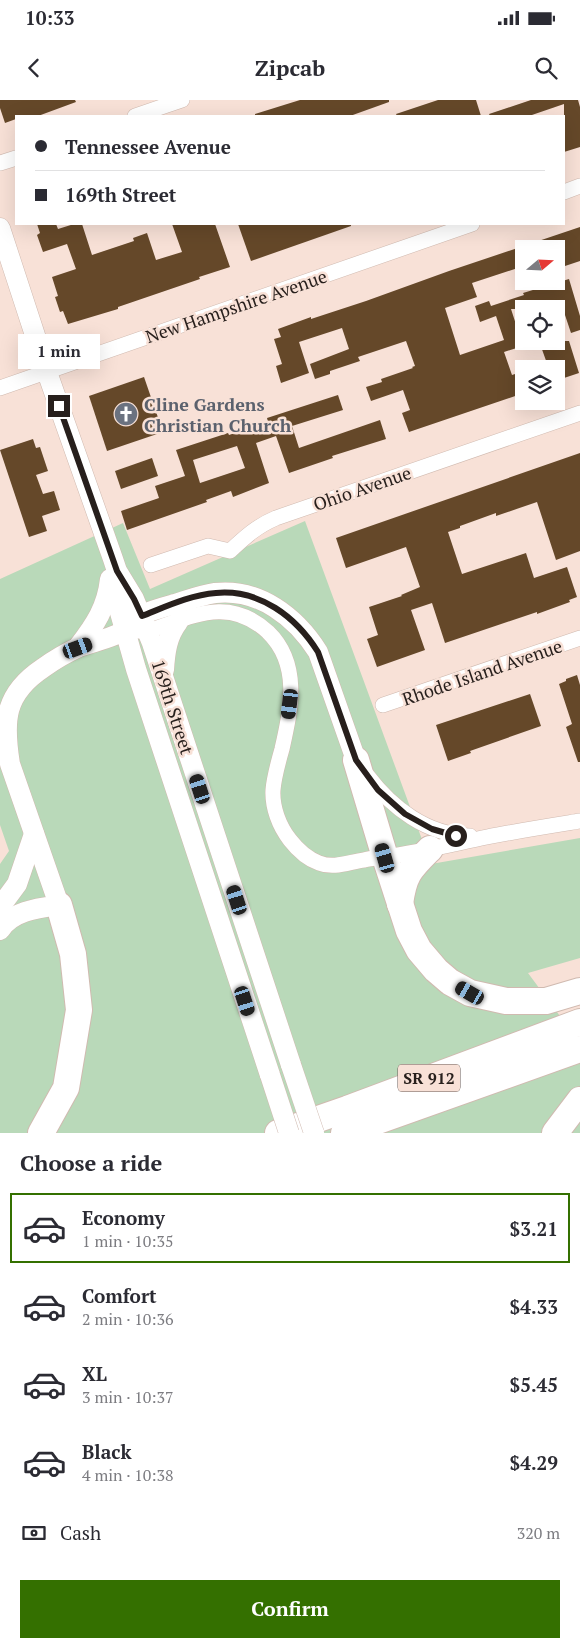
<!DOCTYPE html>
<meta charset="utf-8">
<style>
body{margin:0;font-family:"PT Serif",serif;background:#f2f2f3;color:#2b2b33;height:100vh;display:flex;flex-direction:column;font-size:19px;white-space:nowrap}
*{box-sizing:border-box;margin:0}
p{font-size:16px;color:#7c7c81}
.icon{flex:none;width:28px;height:28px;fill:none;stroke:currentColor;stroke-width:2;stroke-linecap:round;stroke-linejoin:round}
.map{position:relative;height:1033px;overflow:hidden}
.drawer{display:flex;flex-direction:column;background:#fff;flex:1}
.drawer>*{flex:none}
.guide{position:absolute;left:15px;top:15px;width:550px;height:110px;border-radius:0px;box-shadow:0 5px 20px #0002;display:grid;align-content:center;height:110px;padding:0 20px;background:#fff}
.needle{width:32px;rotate:71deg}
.fabs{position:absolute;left:515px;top:140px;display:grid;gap:10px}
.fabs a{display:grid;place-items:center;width:50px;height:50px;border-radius:0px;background:#fff;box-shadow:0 5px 20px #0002;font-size:25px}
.end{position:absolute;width:22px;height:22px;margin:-11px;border:6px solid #271f1c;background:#fff;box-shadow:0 0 0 2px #fff}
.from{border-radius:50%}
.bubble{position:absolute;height:35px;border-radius:0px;background:#fff;box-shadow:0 5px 20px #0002;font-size:16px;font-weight:700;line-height:35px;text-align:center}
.car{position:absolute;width:15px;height:30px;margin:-15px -8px;border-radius:6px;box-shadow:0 0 4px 1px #0007;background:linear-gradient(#222 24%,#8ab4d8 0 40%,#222 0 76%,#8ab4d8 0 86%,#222 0)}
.guide b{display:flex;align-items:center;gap:18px;height:48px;font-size:19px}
.guide b+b{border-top:1px solid #e1e1e2}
.guide i{width:12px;height:12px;background:#2b2b33}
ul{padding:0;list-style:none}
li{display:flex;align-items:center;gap:15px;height:70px;margin:0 10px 8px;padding:0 10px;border:2px solid transparent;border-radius:0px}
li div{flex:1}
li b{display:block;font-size:19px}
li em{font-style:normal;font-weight:700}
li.selected{border-color:#347000}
li>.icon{width:45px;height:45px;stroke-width:1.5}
h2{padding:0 20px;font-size:22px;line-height:60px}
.pay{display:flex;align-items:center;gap:12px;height:55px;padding:0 20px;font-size:19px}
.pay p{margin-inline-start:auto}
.cta{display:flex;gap:10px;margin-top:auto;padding:10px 20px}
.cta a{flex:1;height:58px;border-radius:0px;background:#347000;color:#fff;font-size:20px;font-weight:700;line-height:58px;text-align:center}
.status{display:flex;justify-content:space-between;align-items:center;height:35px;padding:0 25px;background:#fff;direction:ltr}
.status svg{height:14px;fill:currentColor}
header{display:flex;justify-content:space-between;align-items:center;height:65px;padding:0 20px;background:#fff;font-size:22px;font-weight:700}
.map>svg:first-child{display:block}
.green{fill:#b9d9b9}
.building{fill:#654829;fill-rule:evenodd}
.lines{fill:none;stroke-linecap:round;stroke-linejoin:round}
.street-casing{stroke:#d0bab0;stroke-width:16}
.secondary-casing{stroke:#d0bab0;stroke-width:21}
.highway-casing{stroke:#d0bab0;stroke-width:28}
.street{stroke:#fff;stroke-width:15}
.secondary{stroke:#fff;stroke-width:20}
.highway{stroke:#fff;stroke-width:26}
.secondary-bridge-casing{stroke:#d0bab0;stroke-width:21;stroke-linecap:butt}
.secondary-bridge{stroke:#fff;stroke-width:20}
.route{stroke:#271f1c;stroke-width:6}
.labels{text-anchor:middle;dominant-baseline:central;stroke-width:5;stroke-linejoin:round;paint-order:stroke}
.shield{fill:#f8e1d7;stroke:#665954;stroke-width:1}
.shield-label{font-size:16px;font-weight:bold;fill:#271f1c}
.street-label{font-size:18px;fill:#271f1c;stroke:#f8e1d7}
.worship-label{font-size:18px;font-weight:bold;fill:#5b616d;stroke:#f8e1d7;text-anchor:start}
</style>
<div class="status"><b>10:33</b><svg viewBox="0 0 49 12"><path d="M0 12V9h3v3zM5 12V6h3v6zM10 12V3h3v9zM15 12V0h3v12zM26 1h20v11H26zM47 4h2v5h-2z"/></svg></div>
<header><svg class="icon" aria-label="back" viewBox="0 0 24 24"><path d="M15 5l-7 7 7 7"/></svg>Zipcab<svg class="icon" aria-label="search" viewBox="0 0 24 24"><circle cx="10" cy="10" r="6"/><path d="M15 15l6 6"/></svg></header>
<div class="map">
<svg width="580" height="1033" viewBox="0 0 580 1033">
<rect width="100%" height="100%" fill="#f8e1d7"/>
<polygon class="green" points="305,421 431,764 580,738 580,858 528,873 580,943 580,1033 0,1033 0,764 9,751 0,725 0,479 123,423 150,489"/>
<g class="building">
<polygon points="0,0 75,0 76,2 38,16 16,16 16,19 5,23 0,8"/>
<polygon points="300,0 389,0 389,2 350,16 255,16 255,14"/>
<polygon points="438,0 476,0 481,16 397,16 396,14"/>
<polygon points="531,0 578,0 580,7 580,47 564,52 564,4 529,16 490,16 489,14"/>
<polygon points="37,124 56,124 58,129 74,124 82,124 92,155 134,141 133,138 147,133 156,160 182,152 172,124 215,124 230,167 199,177 200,179 118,207 118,209 68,224 63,211 60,212 55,197 58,196 52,177 76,169 67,144 43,152 37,135 40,133"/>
<polygon points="238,124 351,124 351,126 251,161"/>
<polygon points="580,127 580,161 559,168 556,161 556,149 524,149 524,166 472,183 477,197 445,208 460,255 504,240 496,216 480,222 475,206 489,201 491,206 524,195 523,193 569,179 580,216 580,230 571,233 560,200 534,209 511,209 523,246 504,252 512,275 524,271 524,293 409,332 402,313 410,310 403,290 371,301 366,287 382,282 381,279 413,268 412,267 415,266 406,241 358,257 360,261 330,271 330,274 315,279 310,264 349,249 342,228 299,242 309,273 281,283 276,266 282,264 274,239 281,237 278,229 311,217 311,219 366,201 449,171"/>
<polygon points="539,241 569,241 579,273 561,279 558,269 549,269"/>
<polygon points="144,277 163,332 107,351 89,296"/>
<path d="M338,295L343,310L292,326L299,348L380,320L386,339L332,356L333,358L289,373L276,336L256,343L269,383L233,397L231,391L206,400L207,402L127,430L121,411L159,398L155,386L185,376L176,350L228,333L229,335L268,322L267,318ZM237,346L245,368L200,383L193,360Z"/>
<polygon points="33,339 36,348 40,347 48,371 36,375 43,394 54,391 60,410 42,416 47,431 29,437 0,350"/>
<polygon points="580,353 580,451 556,460 537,402 496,416 496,413 460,426 460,428 448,432 462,474 526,453 534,478 567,467 577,497 569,500 570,502 537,514 537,512 445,543 432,503 411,510 425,550 377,567 367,539 378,535 369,507 402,496 401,495 420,487 406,447 346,468 336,438"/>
<polygon points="152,358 158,376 121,389 115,371"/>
<polygon points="577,575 580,585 580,662 578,662 566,627 572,624 559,584 566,581 566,579"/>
<polygon points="530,594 541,626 470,651 471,653 448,661 436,625"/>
</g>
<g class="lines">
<g class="street-casing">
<g id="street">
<polyline points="135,16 182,0"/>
<polyline points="0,63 16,58"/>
<polyline points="564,92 580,86"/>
<polyline points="0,288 472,124"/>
<path d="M151,465L208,446L230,451C245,437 257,426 276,418L580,313"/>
<path d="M137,531H148C192,517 228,495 268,532C301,564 291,609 282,649C278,663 274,677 273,690C272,707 279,726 290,740C297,749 308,759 319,763C334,769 349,762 364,760C371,758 379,758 386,757C420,752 453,744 487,737C517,731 549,726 580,721"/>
<polyline points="383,605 580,538"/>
<path d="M367,675C392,708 427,735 470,736"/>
</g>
</g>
<g class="secondary-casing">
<g id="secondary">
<polyline points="0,128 47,272 113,459 117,471 134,499 152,543 291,965"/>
<polyline points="117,473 119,509 136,569 270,975"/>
<path d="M78,547C95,525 107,507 110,479"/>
<path d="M164,570C165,553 167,536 178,522"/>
<polyline points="0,807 17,784 34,734"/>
<path d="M0,830C12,811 38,808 59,805L10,664C3,621 4,594 43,568C54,560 66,553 79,547C92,542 114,538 125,530C132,526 136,519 142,515C152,510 164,507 175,504C188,500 201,495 215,493C259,488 296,517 318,552L356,660"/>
</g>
</g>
<g class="highway-casing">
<g id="highway">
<polyline points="356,660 385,757 409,831 419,850 436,870 450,882 470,893 506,901 546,901 580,891"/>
<path d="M400,804C404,774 410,769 430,749"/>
<polyline points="41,1033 66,988 79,910 73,854 59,805"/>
<polyline points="278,1033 347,1009 580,922"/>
<polyline points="344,1033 580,949"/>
<polyline points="555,1033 580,1000"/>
</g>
</g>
<use href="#street" class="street"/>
<use href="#secondary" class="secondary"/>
<use href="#highway" class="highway"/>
<g class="secondary-bridge-casing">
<g id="secondary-bridge">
<polyline points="291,965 314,1033"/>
<polyline points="270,975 289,1033"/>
</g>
</g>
<use href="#secondary-bridge" class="secondary-bridge"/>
</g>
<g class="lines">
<path class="route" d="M59,306L117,471L134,499L142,516C165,507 190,495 216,493C260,489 296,517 318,552L356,660L378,690L405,714L432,729L456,736"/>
</g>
<defs>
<g id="church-disc" transform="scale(1.25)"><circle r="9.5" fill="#6b7280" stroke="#f8e1d7"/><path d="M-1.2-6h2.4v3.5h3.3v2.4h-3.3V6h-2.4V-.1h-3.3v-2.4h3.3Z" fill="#fff"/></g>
</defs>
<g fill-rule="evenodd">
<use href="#church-disc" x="126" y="314"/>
</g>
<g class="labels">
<rect class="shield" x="398" y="964.5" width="62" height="27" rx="4"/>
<g class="shield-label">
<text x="429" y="978">SR 912</text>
</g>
<g class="street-label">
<text transform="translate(236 206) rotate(-19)">New Hampshire Avenue</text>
<text transform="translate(362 388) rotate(-19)">Ohio Avenue</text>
<text transform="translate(482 572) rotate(-19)">Rhode Island Avenue</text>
<text transform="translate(173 607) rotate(72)">169th Street</text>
</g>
<g class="worship-label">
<text x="144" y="304">Cline Gardens<tspan x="144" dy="21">Christian Church</tspan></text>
</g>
</g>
</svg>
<div class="fabs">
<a><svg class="needle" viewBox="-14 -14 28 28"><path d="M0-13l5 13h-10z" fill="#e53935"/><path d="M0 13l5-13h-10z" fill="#7c7c81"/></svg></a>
<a><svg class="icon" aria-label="locate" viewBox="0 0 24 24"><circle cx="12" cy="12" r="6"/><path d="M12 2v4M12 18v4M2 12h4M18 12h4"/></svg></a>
<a><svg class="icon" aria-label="layers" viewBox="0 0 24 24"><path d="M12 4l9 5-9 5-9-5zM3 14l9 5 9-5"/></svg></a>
</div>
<i class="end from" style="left:456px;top:736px"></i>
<i class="end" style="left:59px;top:306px"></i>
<div class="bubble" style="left:18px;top:234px;width:82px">1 min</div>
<i class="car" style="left:78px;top:548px;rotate:70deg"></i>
<i class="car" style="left:290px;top:604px;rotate:187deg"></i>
<i class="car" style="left:200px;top:689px;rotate:342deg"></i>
<i class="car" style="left:385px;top:758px;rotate:344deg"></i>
<i class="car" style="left:237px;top:800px;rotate:342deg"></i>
<i class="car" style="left:470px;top:893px;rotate:300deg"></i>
<i class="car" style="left:245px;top:901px;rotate:162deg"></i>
<div class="guide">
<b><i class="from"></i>Tennessee Avenue</b>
<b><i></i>169th Street</b>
</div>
</div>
<section class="drawer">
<h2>Choose a ride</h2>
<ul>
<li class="selected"><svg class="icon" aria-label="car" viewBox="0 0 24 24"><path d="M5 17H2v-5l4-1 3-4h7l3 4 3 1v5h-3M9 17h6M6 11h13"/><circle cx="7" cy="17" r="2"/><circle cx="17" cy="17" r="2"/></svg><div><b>Economy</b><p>1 min · 10:35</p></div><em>$3.21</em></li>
<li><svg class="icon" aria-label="car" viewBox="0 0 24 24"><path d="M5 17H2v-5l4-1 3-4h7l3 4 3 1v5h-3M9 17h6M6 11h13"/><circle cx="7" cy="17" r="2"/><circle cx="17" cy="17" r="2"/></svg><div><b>Comfort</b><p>2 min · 10:36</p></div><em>$4.33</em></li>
<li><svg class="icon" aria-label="car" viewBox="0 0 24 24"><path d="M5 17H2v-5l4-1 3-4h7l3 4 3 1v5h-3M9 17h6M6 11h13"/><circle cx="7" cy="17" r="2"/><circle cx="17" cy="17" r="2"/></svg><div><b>XL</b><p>3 min · 10:37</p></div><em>$5.45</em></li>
<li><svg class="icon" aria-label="car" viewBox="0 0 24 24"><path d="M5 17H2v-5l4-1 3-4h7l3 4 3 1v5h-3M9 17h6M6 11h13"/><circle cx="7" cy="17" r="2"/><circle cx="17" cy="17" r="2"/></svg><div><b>Black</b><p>4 min · 10:38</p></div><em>$4.29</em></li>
</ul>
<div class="pay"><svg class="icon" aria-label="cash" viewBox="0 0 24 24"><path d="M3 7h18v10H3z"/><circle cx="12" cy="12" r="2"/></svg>Cash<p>320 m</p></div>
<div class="cta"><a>Confirm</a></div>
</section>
